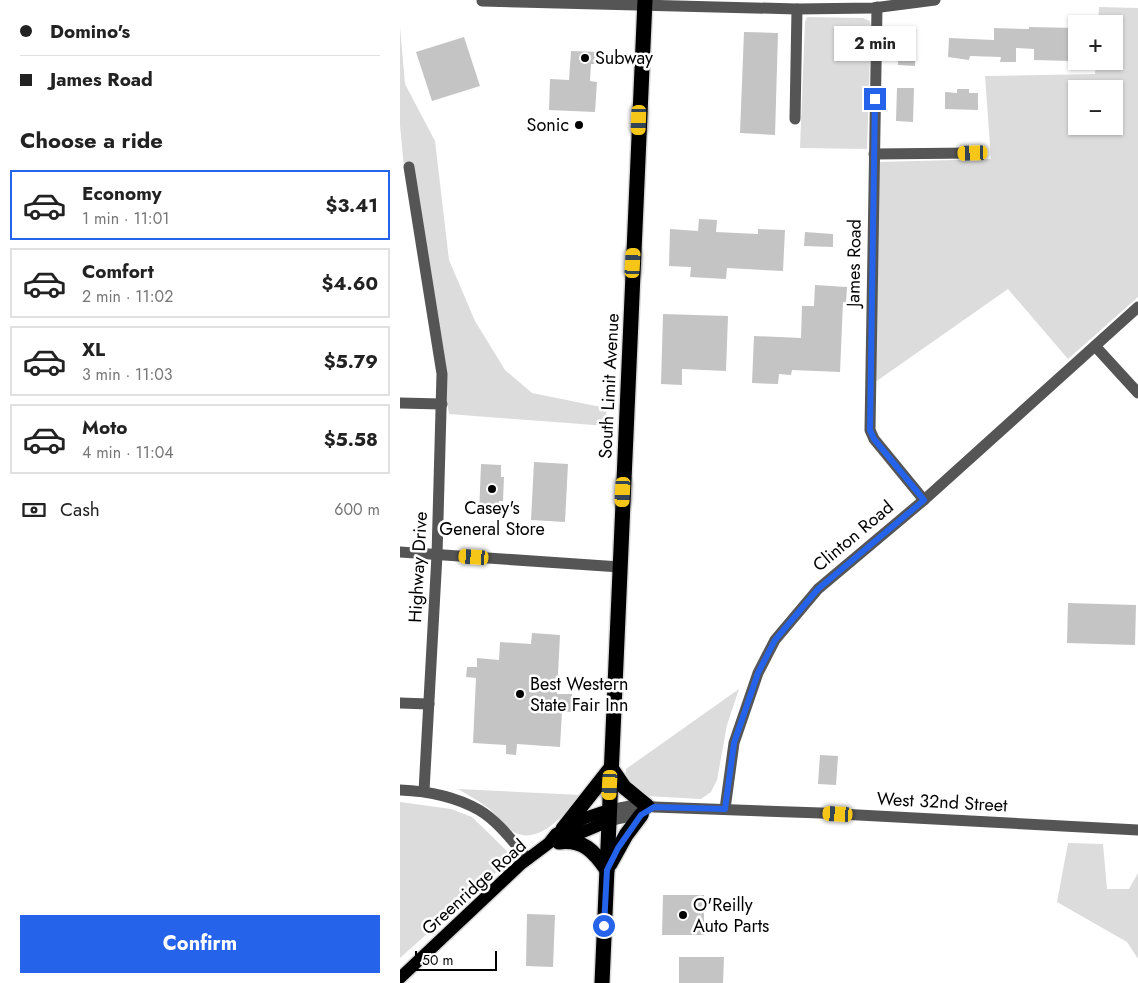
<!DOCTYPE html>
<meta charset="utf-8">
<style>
body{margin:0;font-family:Jost,sans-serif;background:#f6f6f6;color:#222;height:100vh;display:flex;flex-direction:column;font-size:19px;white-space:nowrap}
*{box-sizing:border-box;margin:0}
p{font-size:16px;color:#767676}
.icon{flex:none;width:28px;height:28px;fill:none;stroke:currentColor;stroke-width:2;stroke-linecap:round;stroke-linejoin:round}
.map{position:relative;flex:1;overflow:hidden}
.details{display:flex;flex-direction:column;background:#fff;width:400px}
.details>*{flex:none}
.banner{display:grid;align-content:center;height:110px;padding:0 20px;background:#fff}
.tools{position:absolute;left:668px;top:15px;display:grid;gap:10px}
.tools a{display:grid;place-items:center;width:55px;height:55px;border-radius:0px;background:#fff;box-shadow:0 1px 4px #0004;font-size:25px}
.scale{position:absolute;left:15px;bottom:12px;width:82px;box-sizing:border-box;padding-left:5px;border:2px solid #000;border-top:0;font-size:14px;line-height:18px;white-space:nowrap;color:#000;-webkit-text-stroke:4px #fff;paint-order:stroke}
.end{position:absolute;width:22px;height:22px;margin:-11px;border:6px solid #2563eb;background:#fff;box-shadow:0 0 0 2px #fff}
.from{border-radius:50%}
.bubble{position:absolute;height:35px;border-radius:0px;background:#fff;box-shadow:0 1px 4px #0004;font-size:16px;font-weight:700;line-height:35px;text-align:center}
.car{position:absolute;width:15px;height:30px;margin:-15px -8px;border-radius:6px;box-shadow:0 0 4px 1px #0007;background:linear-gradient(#f5c518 24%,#345 0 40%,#f5c518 0 76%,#345 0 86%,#f5c518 0)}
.banner b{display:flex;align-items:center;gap:18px;height:48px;font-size:19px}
.banner b+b{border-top:1px solid #e0e0e0}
.banner i{width:12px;height:12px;background:#222}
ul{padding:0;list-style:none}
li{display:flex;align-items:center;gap:15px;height:70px;margin:0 10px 8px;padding:0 10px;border:2px solid #e0e0e0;border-radius:0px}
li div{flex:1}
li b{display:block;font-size:19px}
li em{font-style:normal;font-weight:700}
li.selected{border-color:#2563eb}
li>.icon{width:45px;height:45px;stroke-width:1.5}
h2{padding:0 20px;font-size:22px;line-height:60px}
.pay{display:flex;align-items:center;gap:12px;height:55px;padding:0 20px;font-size:19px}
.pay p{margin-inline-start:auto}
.primary-button{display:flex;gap:10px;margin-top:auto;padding:10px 20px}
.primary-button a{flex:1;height:58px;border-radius:0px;background:#2563eb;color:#fff;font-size:20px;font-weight:700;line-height:58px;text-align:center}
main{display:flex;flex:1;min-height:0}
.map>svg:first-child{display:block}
.green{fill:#dcdcdc;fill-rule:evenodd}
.building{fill:#c4c4c4}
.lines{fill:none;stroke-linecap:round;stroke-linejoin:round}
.major-casing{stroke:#dbdbdb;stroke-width:15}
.highway-casing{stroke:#dbdbdb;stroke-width:18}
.minor{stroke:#555;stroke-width:11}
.major{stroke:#000;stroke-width:12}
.highway{stroke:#000;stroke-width:15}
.route{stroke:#2563eb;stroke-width:6}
.poi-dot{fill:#000;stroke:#fff;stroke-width:2}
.labels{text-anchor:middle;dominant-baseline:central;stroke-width:5;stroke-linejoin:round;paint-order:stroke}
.poi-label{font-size:18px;fill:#000;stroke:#fff;text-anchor:start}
.street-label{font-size:18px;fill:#000;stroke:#fff}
</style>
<main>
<section class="details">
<div class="banner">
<b><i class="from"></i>Domino's</b>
<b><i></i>James Road</b>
</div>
<h2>Choose a ride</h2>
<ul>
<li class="selected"><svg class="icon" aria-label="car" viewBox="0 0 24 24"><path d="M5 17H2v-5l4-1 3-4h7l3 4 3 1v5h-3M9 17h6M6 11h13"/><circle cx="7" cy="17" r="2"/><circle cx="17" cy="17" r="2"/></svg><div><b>Economy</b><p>1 min · 11:01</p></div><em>$3.41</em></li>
<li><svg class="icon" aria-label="car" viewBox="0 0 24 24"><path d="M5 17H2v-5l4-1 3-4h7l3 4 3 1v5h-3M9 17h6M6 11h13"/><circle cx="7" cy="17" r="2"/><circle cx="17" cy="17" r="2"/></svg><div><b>Comfort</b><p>2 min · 11:02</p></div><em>$4.60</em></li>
<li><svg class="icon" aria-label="car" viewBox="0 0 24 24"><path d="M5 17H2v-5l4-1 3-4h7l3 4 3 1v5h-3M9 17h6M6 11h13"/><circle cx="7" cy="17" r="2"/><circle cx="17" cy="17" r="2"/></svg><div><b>XL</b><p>3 min · 11:03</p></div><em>$5.79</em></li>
<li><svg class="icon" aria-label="car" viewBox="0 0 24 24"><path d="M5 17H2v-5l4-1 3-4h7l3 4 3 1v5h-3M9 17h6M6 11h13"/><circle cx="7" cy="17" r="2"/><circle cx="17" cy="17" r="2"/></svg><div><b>Moto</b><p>4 min · 11:04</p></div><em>$5.58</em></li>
</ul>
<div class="pay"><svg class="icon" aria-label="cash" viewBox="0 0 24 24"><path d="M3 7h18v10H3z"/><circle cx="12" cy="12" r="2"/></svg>Cash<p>600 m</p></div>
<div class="primary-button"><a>Confirm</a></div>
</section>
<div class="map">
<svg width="738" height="983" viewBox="0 0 738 983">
<rect width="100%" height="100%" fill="#fff"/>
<g class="green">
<path d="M699,7L738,8V297L668,359L608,289L471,385L479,162L591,159L585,76L695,74L696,61H714V24H698ZM676,89H714V126H676Z"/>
<polygon points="407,17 463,18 470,21 471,27 467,149 400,148 405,22"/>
<polygon points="0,27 5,84 35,141 49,260 75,321 105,370 132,393 206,408 207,426 49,414 12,169 4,168 0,125"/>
<polygon points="339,689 327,725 317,780 311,792 301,799 246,796 225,780 226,769"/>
<path d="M58,789L181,795C165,814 136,850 109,829C100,822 94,811 84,805C76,799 66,794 58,789Z"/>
<polygon points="0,802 51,809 72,817 113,857 0,958"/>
<polygon points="668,843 703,844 707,889 729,889 738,873 738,959 727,942 657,902"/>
</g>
<g class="building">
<polygon points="629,27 676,28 676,57 672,56 671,61 634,60 634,49 616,48 616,62 600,62 601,57 570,56 569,60 548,57 549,38 594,40 594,28 629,29"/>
<polygon points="344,32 378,33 375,135 340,133"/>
<polygon points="499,32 516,32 515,66 498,65"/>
<polygon points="64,37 80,86 32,101 16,52"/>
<polygon points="171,51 201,52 200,64 191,64 190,81 197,82 195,112 149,110 150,79 169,80"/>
<polygon points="497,88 514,88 513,122 496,121"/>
<polygon points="557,89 569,89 569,93 578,93 578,110 545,109 545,92 557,93"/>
<polygon points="299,219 317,220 316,232 358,234 358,229 385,230 383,271 327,268 326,279 290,277 291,267 269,266 270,229 298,231"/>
<polygon points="405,232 433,234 433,247 404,246"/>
<polygon points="415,285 447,287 446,303 443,302 440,372 392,370 391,375 379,374 378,384 352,383 354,336 401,338 402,306 414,306"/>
<polygon points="263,314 328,316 326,371 282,369 282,385 261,384"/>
<polygon points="134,462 168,464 165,522 131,520"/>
<polygon points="81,464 101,465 101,477 104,477 103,501 99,501 99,515 79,515"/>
<polygon points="668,603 736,605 735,645 667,643"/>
<polygon points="132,633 160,635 157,694 172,694 171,712 162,711 160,747 117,744 116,755 106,754 106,745 73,743 76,678 66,677 67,667 77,667 77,658 99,660 100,642 131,644"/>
<polygon points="420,755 438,756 436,785 418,784"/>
<polygon points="263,895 304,895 304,935 262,935"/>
<polygon points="127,914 155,915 153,967 126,966"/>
<polygon points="279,957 324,957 323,983 279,983"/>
</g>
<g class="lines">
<g class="major-casing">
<g id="major">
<polyline points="159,842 209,821"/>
<polyline points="0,978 121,864 149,843 156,834 185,818 209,810"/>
</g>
</g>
<g class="highway-casing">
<g id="highway">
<polyline points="163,829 211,768 224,787 247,806"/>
<path d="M159,842C183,839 194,851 207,870"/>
<polyline points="210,864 226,835 241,815"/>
<polyline points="202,983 245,0"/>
</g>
</g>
<g class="minor">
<polyline points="82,1 397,9 473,8 535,0"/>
<polyline points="477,7 470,430 474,439 524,500"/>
<polyline points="395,119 397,9"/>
<polyline points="474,154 573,153"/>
<polyline points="9,167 42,374 37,555 24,791"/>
<polyline points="695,346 738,393"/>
<polyline points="0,403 42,404"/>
<polyline points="0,552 220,567"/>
<polyline points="0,703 29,704"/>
<path d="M0,790C26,791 56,797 79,810C98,821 114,843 128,859"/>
<polyline points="325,809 334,743 358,673 375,640 418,589 524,500 738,307"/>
<polyline points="209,810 241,804 254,807 421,813 738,830"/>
<polyline points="209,821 244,813"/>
</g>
<use href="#major" class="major"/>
<use href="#highway" class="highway"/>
</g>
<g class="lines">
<polyline class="route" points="204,926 207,870 218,848 241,815 254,807 325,809 334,743 358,673 375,640 418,589 524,500 474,439 470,430 475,99"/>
</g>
<g class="poi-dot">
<circle cx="185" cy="58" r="5"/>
<circle cx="179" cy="125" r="5"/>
<circle cx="92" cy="489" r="5"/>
<circle cx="120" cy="694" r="5"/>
<circle cx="283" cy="915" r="5"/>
</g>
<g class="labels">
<g class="poi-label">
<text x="195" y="58">Subway</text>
<text x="169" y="125" text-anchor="end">Sonic</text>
<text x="92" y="508" text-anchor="middle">Casey's<tspan x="92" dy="21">General Store</tspan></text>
<text x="130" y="684">Best Western<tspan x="130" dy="21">State Fair Inn</tspan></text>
<text x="293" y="905">O'Reilly<tspan x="293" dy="21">Auto Parts</tspan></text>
</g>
<g class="street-label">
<text transform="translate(454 263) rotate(-89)">James Road</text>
<text transform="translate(209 386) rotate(-87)">South Limit Avenue</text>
<text transform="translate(453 536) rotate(-40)">Clinton Road</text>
<text transform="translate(18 567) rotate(-87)">Highway Drive</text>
<text transform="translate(542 802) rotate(3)">West 32nd Street</text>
<text transform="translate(74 887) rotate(-42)">Greenridge Road</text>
</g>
</g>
</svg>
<div class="tools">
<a>+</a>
<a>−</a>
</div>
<div class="scale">50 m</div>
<i class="end from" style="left:204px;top:926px"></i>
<i class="end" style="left:475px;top:99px"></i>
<div class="bubble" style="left:434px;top:26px;width:82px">2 min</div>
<i class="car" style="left:239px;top:120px;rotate:182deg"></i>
<i class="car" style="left:573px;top:153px;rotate:268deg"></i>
<i class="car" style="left:233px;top:263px;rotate:3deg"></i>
<i class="car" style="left:223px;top:492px;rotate:183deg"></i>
<i class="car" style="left:74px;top:557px;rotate:274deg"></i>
<i class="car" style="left:210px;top:785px;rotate:183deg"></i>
<i class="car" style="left:438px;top:814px;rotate:273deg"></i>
</div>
</main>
